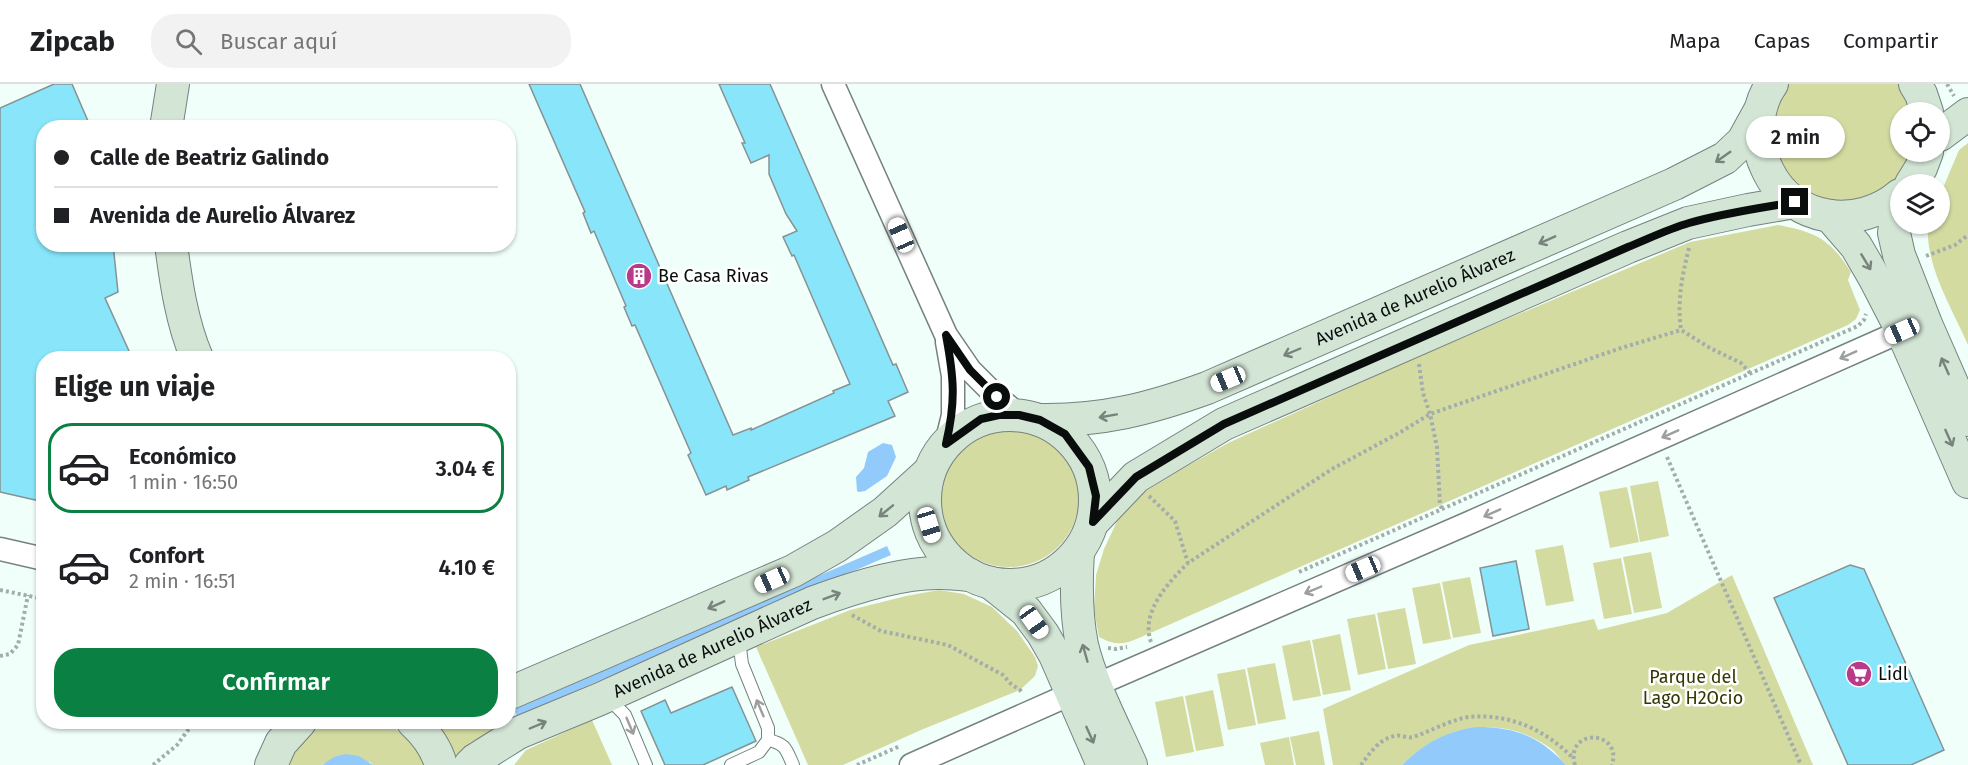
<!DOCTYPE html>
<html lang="es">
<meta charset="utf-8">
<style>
body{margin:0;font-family:"Fira Sans",sans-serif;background:#f2f2f2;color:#202124;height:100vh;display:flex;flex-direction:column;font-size:22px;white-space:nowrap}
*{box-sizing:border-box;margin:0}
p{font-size:20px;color:#757577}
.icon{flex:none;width:33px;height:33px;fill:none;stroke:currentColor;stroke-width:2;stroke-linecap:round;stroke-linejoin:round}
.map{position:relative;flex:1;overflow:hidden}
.sheet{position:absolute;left:36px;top:267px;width:480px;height:378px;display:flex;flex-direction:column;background:#fff;border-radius:24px;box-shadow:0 2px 4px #0004}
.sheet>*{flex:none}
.banner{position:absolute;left:36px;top:36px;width:480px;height:132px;border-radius:24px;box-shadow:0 2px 4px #0004;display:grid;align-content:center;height:132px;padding:0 18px;background:#fff}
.fabs{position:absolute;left:1890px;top:18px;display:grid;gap:12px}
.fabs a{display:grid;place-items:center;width:60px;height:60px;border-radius:50%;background:#fff;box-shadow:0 2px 4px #0004;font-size:30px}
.end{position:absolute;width:27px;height:27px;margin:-14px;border:8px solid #090e0d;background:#fff;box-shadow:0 0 0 3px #fff}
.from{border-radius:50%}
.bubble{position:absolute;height:42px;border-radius:21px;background:#fff;box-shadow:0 2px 4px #0004;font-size:20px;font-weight:600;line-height:42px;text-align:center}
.car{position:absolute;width:18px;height:36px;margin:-18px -9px;border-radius:8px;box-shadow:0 0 4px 2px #0007;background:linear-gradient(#fff 24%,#345 0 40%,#fff 0 76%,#345 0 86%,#fff 0)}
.banner b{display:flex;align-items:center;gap:21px;height:57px;font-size:22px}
.banner b+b{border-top:2px solid #e0e0e0}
.banner i{width:15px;height:15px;background:#202124}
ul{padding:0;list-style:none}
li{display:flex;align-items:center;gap:18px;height:90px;margin:0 12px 9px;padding:0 6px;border:3px solid transparent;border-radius:24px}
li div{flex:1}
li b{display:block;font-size:22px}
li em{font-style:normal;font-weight:600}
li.current{border-color:#0b8043}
li>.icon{width:54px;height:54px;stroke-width:1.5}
h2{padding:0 18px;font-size:27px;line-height:72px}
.action{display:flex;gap:12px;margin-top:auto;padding:12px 18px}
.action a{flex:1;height:69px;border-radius:24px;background:#0b8043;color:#fff;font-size:24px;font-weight:600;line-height:69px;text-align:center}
header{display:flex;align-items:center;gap:36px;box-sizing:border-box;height:84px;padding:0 30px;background:#fff;border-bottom:2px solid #e0e0e0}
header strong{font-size:28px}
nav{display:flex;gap:33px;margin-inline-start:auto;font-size:21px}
.search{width:420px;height:54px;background:#f2f2f2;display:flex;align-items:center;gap:15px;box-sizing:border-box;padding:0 21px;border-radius:24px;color:#757577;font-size:22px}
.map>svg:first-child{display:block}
.green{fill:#d4dba1}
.water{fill:#92cafc}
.building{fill:#89e5f9;stroke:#869295;stroke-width:1.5}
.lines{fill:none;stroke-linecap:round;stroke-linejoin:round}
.lane-casing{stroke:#76827f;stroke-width:14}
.street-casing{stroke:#76827f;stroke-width:25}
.secondary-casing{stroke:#76827f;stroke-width:34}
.path{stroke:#a3aeab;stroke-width:4;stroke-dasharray:3 3;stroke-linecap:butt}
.lane{stroke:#fff;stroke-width:12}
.street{stroke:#fff;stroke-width:22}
.secondary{stroke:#d3e5d5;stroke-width:32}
.oneway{stroke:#78847b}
.oneway2{stroke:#9d9f9e}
.route{stroke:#090e0d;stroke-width:8}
.labels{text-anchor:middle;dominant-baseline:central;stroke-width:5;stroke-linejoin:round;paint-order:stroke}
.poi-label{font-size:18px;fill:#090e0d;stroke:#fff;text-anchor:start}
.street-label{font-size:18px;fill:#090e0d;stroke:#fff}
.park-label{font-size:18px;fill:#343700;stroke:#fff}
</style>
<header>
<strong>Zipcab</strong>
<div class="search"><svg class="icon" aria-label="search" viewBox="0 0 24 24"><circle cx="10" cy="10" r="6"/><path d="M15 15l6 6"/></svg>Buscar aquí</div>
<nav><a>Mapa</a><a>Capas</a><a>Compartir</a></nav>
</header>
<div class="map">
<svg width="1968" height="681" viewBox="0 0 1968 681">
<rect width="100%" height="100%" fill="#f1fffb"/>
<g class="green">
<path d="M1788,0H1899L1910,19L1912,28H1900V68H1912C1909,74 1906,82 1902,88C1850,157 1742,93 1778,15C1780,10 1785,5 1788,0Z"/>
<path d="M1968,59V261C1951,222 1925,182 1928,140H1940V111L1959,66Z"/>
<path d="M1778,141C1816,148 1830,155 1851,188L1848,196L1860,226L1856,235L1848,241L1155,547C1132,556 1122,566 1099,553L1094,526L1096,491L1104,465L1119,433L1138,412L1182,385L1228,359L1417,273L1690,158Z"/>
<circle cx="1009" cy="413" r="70"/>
<polygon points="1658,397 1669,452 1640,458 1630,402"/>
<polygon points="1627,403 1639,458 1610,464 1599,408"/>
<polygon points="1563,461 1574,517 1546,522 1535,466"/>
<polygon points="1651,468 1662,524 1634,529 1623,473"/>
<polygon points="1621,474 1632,530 1604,535 1593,479"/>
<path d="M1732,491L1813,681H1566C1561,676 1556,668 1550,664C1502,629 1442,641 1402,681H1333L1323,625L1469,561L1594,535L1598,546L1667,529Z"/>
<polygon points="1470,493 1481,549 1453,554 1442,498"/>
<polygon points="1440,499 1451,555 1423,560 1412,504"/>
<polygon points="939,506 964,510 992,523 1017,547 1035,573 1038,582 1035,592 1020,606 921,646 843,681 808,681 756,563 850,526 906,512"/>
<polygon points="1405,524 1416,580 1388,585 1377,529"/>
<polygon points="1375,530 1386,585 1358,591 1347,535"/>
<polygon points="1340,550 1351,606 1323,611 1312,556"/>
<polygon points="1310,556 1321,612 1293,617 1282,562"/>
<polygon points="1275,579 1286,635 1258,640 1247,584"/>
<polygon points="1245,585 1256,641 1228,646 1217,590"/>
<polygon points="1213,606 1224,662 1196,667 1185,612"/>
<polygon points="1183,612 1194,668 1166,673 1155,618"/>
<polygon points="592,636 612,681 514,681 526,666"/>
<path d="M331,638C382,638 397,631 425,681H373L370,678L324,679L322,681H287C298,661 308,645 331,638Z"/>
<polygon points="458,638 488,638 494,648 471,658 451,676 434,644"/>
<polygon points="1319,647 1325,681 1296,681 1290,653"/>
<polygon points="1289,653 1294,681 1265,681 1260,659"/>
</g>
<g class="water">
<polygon points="883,359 892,361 896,373 887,392 865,407 859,408 857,407 856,393 864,384 868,368"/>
<polygon points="887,462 891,471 517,632 514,625"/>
<path d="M1477,643C1516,643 1540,653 1566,681H1402C1424,659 1447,647 1477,643Z"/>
<polygon points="346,670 359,672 373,681 322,681 334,673"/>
</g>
<g class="building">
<polygon points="54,0 72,0 91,44 44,44 44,160 113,160 118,208 105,214 129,267 119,274 44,274 44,418 0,408 0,24"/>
<polygon points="529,0 580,0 733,351 751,344 751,346 834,309 833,307 850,300 794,171 792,172 783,153 797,147 786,130 769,90 769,71 751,79 742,59 745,59 719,0 770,0 893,281 896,280 908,308 888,317 895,332 748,393 749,396 727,406 726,402 706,411 688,371 691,369 635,241 632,242 624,223 626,222 594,147 591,149 583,129 585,128"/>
<polygon points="1516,477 1529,545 1493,552 1480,484"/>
<polygon points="1850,481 1864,485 1944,666 1911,681 1848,681 1774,514"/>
<polygon points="732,603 756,657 703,681 665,681 641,627 665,616 671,629"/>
</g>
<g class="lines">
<g class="lane-casing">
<g id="lane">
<polyline points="604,617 616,622 625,631 646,681"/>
<path d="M768,656C786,660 786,665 793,681"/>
<polyline points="731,681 759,668 768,656 768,644 742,580 740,564 743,553"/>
</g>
</g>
<g class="street-casing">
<g id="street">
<polyline points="833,0 946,251 970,286 997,313 1019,331"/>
<polyline points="946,360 953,331 953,292 947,258"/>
<polyline points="0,465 44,475"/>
<polyline points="1096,601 1471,438 1902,247"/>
<polyline points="911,681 1071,610"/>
</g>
</g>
<g class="secondary-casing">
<g id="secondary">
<path d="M1772,0C1763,12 1759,28 1758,43C1757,59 1761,73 1768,87C1793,139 1859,146 1900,111"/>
<polyline points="1915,0 1921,10 1927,28"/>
<polyline points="166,44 173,0"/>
<polyline points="1940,51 1968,30"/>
<polyline points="1911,100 1921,84 1927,68"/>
<polyline points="1899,112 1894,149 1899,171 1926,240 1968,336"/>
<polyline points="1830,132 1856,162 1874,193 1902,247 1968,398"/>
<path d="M171,160C176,199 182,239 197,274"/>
<circle cx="1010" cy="416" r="85"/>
<path id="s1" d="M1040,336C1102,337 1149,325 1207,304L1674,100L1725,74L1743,57L1759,28"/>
<polyline points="1093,438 1136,393 1224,340 1628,163 1688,139 1748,126 1795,118"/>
<path d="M1078,468C1076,499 1076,531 1082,561C1092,602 1114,642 1131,681"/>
<polyline points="991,499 1026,527 1043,550 1055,571 1103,681"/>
<polyline points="508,610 793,487 837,462 885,428 929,388"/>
<path d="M413,638C426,650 436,663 441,681"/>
<polyline points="271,681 281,659 300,638"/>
<path id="s2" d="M470,681L475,676L518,649L600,615L812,519C849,505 903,488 941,489C951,489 960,490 970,491"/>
</g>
</g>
<g class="path">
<polyline points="1947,0 1954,12"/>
<path d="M1689,164C1682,192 1677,217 1681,246L1710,264L1741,279L1751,290"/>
<polyline points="1926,172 1955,161 1968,151"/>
<polyline points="1419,280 1423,309 1430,330 1437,363 1440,421 1443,426"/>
<polyline points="1667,373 1801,681"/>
<polyline points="1149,412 1175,437 1188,479"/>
<polyline points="1299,488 1858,242 1864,236 1866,230"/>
<polyline points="0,506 44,515"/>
<polyline points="852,531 881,547 948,561 1003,591 1011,600 1020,606 1023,610"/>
<path d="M1151,558C1140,528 1169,498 1188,479L1332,385L1399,349L1430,330L1621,264L1681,246"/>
<polyline points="1108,564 1116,565 1127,563"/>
<polyline points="0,572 10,570 18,561 28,511"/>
<polyline points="153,681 177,661 194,638"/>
<polyline points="857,681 900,662"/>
<path d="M1361,681C1370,669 1379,655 1395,652C1401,650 1407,655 1413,653C1432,647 1449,636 1469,633C1509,629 1546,646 1573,674"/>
<path d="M1575,681C1564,644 1623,645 1612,681"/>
</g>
<use href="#lane" class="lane"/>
<use href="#street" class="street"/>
<use href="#secondary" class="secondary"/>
</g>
<defs><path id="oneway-shaft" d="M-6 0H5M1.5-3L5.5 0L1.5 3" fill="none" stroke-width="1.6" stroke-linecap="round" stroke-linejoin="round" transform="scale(1.5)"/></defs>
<g class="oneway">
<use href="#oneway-shaft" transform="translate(1723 73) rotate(145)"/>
<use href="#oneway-shaft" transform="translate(1547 156) rotate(156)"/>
<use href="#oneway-shaft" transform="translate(1866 178) rotate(59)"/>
<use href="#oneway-shaft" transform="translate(1292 268) rotate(157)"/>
<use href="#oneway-shaft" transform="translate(1945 282) rotate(-114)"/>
<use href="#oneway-shaft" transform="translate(1108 332) rotate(170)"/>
<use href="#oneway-shaft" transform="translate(1949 354) rotate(66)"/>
<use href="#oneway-shaft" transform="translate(886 427) rotate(141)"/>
<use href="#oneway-shaft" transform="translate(832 512) rotate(-21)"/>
<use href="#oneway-shaft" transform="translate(716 521) rotate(156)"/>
<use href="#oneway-shaft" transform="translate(1085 569) rotate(-106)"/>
<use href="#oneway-shaft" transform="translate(538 641) rotate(-23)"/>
<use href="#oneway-shaft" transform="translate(1090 651) rotate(66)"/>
</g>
<g class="oneway2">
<use href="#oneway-shaft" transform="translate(1848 271) rotate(156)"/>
<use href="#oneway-shaft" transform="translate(1670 350) rotate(156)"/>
<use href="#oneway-shaft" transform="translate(1492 429) rotate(156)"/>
<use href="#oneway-shaft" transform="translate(1313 506) rotate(157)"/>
<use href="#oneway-shaft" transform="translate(760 624) rotate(-113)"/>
<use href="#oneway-shaft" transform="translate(630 642) rotate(67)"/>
</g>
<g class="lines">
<path class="route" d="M997,313L970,286L946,251C954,294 956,317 946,360L981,335L999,331H1019L1040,336L1065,350L1089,383L1096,412L1093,438L1136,393L1224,340L1628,163C1648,155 1668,145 1689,139C1723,129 1760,124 1795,118"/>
</g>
<defs>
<g id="building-disc" transform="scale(1.35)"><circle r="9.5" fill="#b83a89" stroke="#fff"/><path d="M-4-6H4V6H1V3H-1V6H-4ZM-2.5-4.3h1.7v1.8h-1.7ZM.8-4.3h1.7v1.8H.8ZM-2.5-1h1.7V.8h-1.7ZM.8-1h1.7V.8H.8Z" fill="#fff"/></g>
<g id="supermarket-disc" transform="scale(1.35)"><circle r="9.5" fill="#b83a89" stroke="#fff"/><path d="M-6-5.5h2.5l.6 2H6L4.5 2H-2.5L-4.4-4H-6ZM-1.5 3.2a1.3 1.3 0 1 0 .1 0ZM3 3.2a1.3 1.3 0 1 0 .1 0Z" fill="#fff"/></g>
</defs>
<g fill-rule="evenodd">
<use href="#building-disc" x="639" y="192"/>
<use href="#supermarket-disc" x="1859" y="590"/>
</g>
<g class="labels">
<g class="poi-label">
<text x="658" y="192">Be Casa Rivas</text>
<text x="1878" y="590">Lidl</text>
</g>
<g class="street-label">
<text stroke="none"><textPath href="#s1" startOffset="398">Avenida de Aurelio Álvarez</textPath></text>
<text stroke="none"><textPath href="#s2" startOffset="270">Avenida de Aurelio Álvarez</textPath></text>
</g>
<g class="park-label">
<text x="1693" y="593">Parque del<tspan x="1693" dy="21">Lago H2Ocio</tspan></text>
</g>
</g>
</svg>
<div class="fabs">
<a><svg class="icon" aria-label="locate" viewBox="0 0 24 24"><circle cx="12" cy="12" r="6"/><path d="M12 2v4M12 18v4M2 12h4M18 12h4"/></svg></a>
<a><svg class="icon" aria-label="layers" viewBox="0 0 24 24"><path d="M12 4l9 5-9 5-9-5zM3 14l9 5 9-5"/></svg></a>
</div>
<i class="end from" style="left:997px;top:313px"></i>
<i class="end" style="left:1795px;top:118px"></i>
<div class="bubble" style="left:1746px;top:32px;width:99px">2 min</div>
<i class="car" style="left:901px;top:151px;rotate:336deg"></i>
<i class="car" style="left:1902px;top:247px;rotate:246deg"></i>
<i class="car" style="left:1228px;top:295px;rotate:247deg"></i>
<i class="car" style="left:929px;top:441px;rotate:163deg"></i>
<i class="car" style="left:1363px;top:485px;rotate:247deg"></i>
<i class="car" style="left:772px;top:496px;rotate:246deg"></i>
<i class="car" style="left:1034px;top:538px;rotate:145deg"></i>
<div class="banner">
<b><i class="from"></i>Calle de Beatriz Galindo</b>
<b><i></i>Avenida de Aurelio Álvarez</b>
</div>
<section class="sheet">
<h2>Elige un viaje</h2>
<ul>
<li class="current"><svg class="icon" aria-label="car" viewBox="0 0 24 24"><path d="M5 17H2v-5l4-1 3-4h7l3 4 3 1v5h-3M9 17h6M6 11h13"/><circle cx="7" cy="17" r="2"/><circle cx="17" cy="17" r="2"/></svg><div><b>Económico</b><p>1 min · 16:50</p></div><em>3.04 €</em></li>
<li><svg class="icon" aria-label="car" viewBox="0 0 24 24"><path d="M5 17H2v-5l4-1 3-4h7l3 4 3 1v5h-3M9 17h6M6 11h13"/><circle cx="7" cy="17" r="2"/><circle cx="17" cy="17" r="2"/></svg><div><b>Confort</b><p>2 min · 16:51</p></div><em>4.10 €</em></li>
</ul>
<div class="action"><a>Confirmar</a></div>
</section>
</div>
